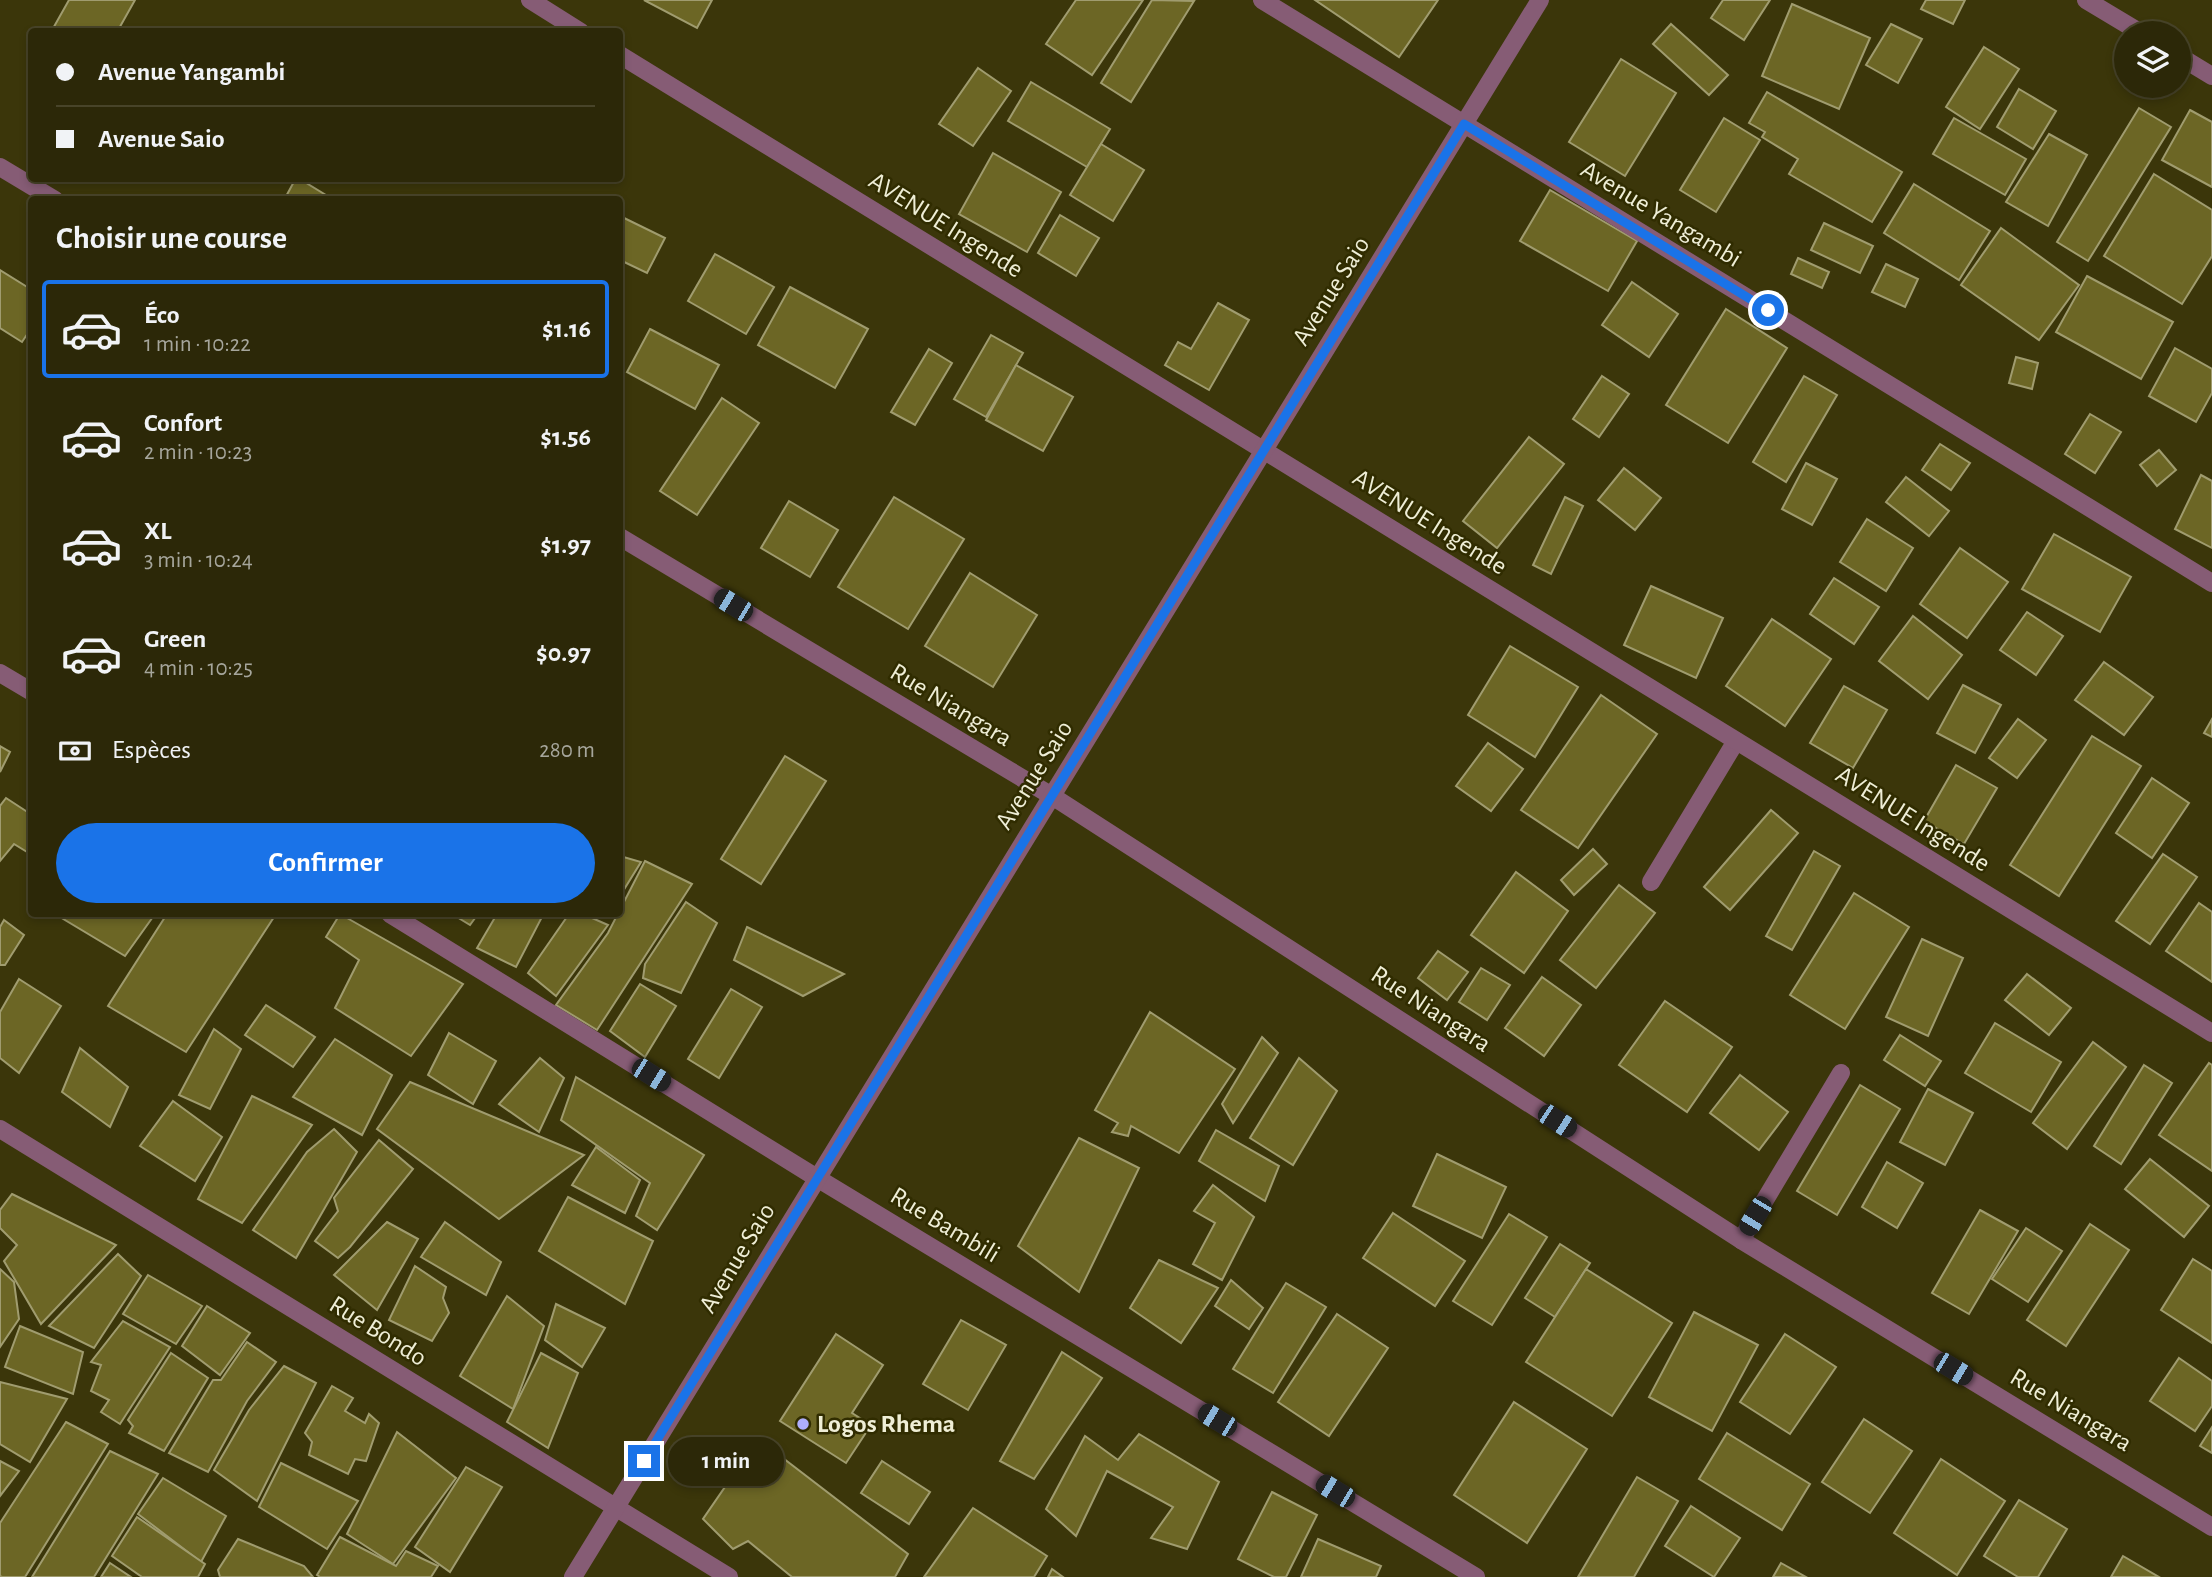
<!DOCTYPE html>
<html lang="fr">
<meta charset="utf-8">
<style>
body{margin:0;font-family:"Alegreya Sans",sans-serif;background:#383416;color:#f1f3f6;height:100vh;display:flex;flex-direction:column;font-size:26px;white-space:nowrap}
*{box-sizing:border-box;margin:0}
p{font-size:23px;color:#a6a69c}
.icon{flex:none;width:38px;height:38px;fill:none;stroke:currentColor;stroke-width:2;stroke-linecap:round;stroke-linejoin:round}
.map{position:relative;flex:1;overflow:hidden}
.panel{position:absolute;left:28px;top:196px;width:595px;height:721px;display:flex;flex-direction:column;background:#2c2808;border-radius:7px;box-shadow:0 4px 10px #0003,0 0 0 2px #484429}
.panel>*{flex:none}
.hud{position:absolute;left:28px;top:28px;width:595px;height:154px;border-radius:7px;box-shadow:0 4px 10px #0003,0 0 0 2px #484429;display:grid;align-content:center;height:154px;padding:0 28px;background:#2c2808}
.buttons{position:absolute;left:2114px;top:21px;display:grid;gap:14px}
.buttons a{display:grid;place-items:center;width:77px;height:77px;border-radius:50%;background:#2c2808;box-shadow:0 4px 10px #0003,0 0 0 2px #484429;font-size:35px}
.end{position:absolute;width:32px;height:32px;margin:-16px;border:9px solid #1a73e8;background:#fff;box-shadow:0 0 0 4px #fff}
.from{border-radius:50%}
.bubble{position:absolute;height:49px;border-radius:24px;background:#2c2808;box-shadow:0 4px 10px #0003,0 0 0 2px #484429;font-size:23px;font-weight:700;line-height:49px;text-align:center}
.car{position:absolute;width:21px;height:42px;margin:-21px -10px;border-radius:9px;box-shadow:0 0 5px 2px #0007;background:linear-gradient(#222 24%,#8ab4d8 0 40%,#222 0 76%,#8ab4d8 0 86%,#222 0)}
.hud b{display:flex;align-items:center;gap:24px;height:66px;font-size:26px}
.hud b+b{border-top:2px solid #484429}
.hud i{width:18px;height:18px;background:#f1f3f6}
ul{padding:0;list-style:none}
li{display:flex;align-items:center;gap:21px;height:98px;margin:0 14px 10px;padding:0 14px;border:4px solid transparent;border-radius:7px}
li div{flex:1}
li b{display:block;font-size:26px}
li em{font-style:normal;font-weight:700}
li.active{border-color:#1a73e8}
li>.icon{width:63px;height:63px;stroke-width:1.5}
h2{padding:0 28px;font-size:32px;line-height:84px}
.pay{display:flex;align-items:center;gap:18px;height:77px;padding:0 28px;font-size:26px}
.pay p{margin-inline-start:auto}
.primary-button{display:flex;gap:14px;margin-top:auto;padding:14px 28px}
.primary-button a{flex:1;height:80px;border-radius:42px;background:#1a73e8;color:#fff;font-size:28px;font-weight:700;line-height:80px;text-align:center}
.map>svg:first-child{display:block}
.building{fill:#6c6625;stroke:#a09c6f;stroke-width:2}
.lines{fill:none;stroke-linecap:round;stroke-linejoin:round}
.lane{stroke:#865c75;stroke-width:18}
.street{stroke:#865c75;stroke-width:18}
.route{stroke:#1a73e8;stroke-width:9}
.poi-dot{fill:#aeaefb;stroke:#302c00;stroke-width:2.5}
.labels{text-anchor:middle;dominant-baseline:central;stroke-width:5;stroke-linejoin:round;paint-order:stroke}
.street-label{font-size:26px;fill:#efeed6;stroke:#302c00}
.poi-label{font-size:26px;font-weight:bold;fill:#efeed6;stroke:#302c00;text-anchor:start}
</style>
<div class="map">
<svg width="2212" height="1577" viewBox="0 0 2212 1577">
<rect width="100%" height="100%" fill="#3b360a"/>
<g class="building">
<polygon points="69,0 135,0 117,32 51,32"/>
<polygon points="644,0 712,0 697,28"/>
<polygon points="1076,0 1143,0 1092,75 1046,44"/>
<polygon points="1152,0 1194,1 1131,102 1101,83"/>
<polygon points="1315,0 1438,0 1399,57"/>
<polygon points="1723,0 1770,0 1744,40 1711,18"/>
<polygon points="1926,0 1965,0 1953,24 1921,9"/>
<polygon points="1792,4 1870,38 1839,109 1762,76"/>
<polygon points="1671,24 1728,75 1709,95 1653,44"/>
<polygon points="1891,24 1922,39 1898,83 1866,65"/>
<polygon points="1984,47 2019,69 1980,129 1946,107"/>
<polygon points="1621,59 1676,93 1625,176 1569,142"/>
<polygon points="978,68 1011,91 973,146 939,124"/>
<polygon points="1031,82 1110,129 1087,167 1008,121"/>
<polygon points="2019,89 2056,111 2033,149 1997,127"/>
<polygon points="1767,92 1902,172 1872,222 1789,174 1798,159 1762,137 1765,132 1749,123"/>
<polygon points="2139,108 2171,127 2088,261 2057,242"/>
<polygon points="2190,110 2212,122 2212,187 2162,160"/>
<polygon points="1724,118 1760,140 1716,212 1680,190"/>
<polygon points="1954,118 2026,159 2005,195 1933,154"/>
<polygon points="2049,134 2087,155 2048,226 2006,202"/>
<polygon points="1101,144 1144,170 1113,221 1070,195"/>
<polygon points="993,153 1061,192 1027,252 959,214"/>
<polygon points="2154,174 2212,210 2212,256 2182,304 2104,256"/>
<polygon points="296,178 298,178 334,200 284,200"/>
<polygon points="1914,184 1990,231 1959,280 1884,233"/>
<polygon points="1550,190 1637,241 1608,291 1520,241"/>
<polygon points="1060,215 1099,238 1076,276 1038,253"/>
<polygon points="620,216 665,238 647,273 620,260"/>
<polygon points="1824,223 1873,246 1860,273 1811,250"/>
<polygon points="2001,228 2079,285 2039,340 1961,285"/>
<polygon points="715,254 774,287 746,334 688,301"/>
<polygon points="1798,258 1829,272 1822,288 1791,274"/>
<polygon points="1886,264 1918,279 1905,307 1872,292"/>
<polygon points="0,270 32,290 32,327 22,342 0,328"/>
<polygon points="2087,276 2173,322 2141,379 2056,332"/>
<polygon points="1632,282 1678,314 1649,357 1602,325"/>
<polygon points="790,287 868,329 835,388 758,345"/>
<polygon points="1218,303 1249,320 1209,390 1165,365 1178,342 1191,349"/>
<polygon points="1726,309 1787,348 1728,443 1666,405"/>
<polygon points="650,329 719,365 695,409 627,372"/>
<polygon points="991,335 1023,353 986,417 954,399"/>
<polygon points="2175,348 2212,369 2212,393 2196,422 2149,396"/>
<polygon points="929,349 952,363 915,425 891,412"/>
<polygon points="2016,357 2038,363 2032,389 2009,383"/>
<polygon points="1016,365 1073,397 1043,451 986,420"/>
<polygon points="1602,376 1629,394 1599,437 1573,419"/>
<polygon points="1804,376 1837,395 1786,482 1753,462"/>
<polygon points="722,398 759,423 697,515 660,491"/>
<polygon points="2090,414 2121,432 2095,473 2065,454"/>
<polygon points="1529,437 1564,464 1497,548 1463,521"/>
<polygon points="1940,444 1970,463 1951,490 1922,470"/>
<polygon points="2159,450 2176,470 2157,486 2140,465"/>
<polygon points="1806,463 1837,479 1812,525 1782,509"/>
<polygon points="1624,468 1661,498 1635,530 1598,500"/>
<polygon points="2201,475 2212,481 2212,548 2175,529"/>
<polygon points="1906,477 1949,511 1929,536 1886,502"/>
<polygon points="894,497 964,539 908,629 838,587"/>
<polygon points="1565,497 1583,506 1551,574 1533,565"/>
<polygon points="789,501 838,530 810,577 761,548"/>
<polygon points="1867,519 1913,548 1886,591 1840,562"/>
<polygon points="2054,534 2131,577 2100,632 2022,589"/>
<polygon points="1960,548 2008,582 1967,638 1920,604"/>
<polygon points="970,573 1037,615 993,687 925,646"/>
<polygon points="1834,578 1879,607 1854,644 1810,614"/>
<polygon points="1651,586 1723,618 1696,678 1624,645"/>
<polygon points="2027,612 2063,636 2036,675 2000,650"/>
<polygon points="1913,616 1962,655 1928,699 1879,661"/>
<polygon points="1772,619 1831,659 1785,726 1726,686"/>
<polygon points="1510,646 1578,687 1535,757 1468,715"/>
<polygon points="2104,662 2153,697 2124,735 2075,700"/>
<polygon points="1963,685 2001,705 1975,753 1937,733"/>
<polygon points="1844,686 1887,710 1853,768 1810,743"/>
<polygon points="1601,695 1657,734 1578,848 1521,810"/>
<polygon points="2018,719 2046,740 2017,778 1989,758"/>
<polygon points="2212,719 2212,737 2204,733"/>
<polygon points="2092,736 2141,766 2059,896 2010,865"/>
<polygon points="1488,743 1523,769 1491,811 1456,786"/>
<polygon points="0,746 10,752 0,772"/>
<polygon points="785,756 826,781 761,884 721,859"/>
<polygon points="1956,765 1997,788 1964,844 1924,821"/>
<polygon points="2152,778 2189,803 2152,858 2116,833"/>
<polygon points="6,798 32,815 32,855 14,844 0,861 0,806"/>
<polygon points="1771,810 1798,833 1730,910 1704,887"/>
<polygon points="1593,849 1607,864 1574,895 1561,880"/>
<polygon points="1814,851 1840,866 1792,950 1766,936"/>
<polygon points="2163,854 2197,877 2150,944 2116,921"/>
<polygon points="620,856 641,862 620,896"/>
<polygon points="645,861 692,884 597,1030 556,1005 608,933"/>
<polygon points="1516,872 1568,911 1524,973 1471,935"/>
<polygon points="1619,885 1655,913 1596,988 1560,960"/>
<polygon points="1854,893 1909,927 1845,1029 1790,995"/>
<polygon points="686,902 717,923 681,993 643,978 645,964"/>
<polygon points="2199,903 2212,912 2212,982 2166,951"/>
<polygon points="55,914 155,914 125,956"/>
<polygon points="167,914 276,914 186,1052 108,1006"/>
<polygon points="340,914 463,984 411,1056 335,1008 359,960 326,937"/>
<polygon points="452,914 478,914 470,925"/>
<polygon points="497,914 543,915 516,967 477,948"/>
<polygon points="569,914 583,914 608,925 556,996 528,973"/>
<polygon points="4,920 24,935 5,965 0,965 0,927"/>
<polygon points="747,927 844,974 803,996 734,960"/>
<polygon points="1922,939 1963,958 1928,1036 1886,1017"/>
<polygon points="1438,951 1468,972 1447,1000 1418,978"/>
<polygon points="1481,968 1510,985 1487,1020 1459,1002"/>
<polygon points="2027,974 2071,1008 2049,1035 2005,1000"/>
<polygon points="1542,977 1581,1005 1544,1056 1505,1028"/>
<polygon points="19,979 61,1006 19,1073 0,1058 0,1012"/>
<polygon points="640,984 676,1006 645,1057 610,1031"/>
<polygon points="731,989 762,1007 719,1078 688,1059"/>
<polygon points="1665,1001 1732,1047 1687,1112 1619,1065"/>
<polygon points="266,1005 315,1037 293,1067 245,1035"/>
<polygon points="1150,1012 1235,1069 1179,1153 1131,1126 1128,1136 1112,1132 1118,1123 1095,1110"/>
<polygon points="1995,1023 2061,1062 2031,1112 1965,1073"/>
<polygon points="214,1029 241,1049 210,1109 179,1095"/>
<polygon points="449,1033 496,1061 473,1104 428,1075"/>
<polygon points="1900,1035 1941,1061 1925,1086 1884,1060"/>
<polygon points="1262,1037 1278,1053 1233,1123 1222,1104"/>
<polygon points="335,1039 392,1075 362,1135 293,1097"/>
<polygon points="2093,1042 2126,1067 2067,1149 2033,1123"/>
<polygon points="80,1048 128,1087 110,1127 62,1092"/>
<polygon points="540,1058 564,1078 539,1132 499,1104"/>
<polygon points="1299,1058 1337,1091 1293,1165 1250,1138"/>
<polygon points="2209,1063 2212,1065 2212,1171 2159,1135"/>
<polygon points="2144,1065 2172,1083 2121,1164 2094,1146"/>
<polygon points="1740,1075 1788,1112 1759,1150 1710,1113"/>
<polygon points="576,1077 704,1155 657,1230 636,1216 650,1183 561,1120"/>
<polygon points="410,1082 584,1155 499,1219 377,1129"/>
<polygon points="1860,1085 1900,1109 1837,1215 1797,1191"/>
<polygon points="1928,1089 1973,1113 1945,1165 1900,1142"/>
<polygon points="252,1096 312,1125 242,1223 198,1199"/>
<polygon points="173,1101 222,1137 195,1181 140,1146"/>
<polygon points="334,1129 357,1152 296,1258 253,1230 307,1152"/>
<polygon points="1216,1130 1279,1166 1265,1201 1199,1161"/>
<polygon points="1079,1138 1139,1168 1079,1292 1018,1246"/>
<polygon points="379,1140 413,1169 350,1247 338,1258 315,1241 338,1211 334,1198"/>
<polygon points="596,1147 640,1180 625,1213 572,1185"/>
<polygon points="1437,1154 1506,1187 1482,1238 1413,1206"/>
<polygon points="2150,1159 2209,1206 2184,1237 2125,1189"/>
<polygon points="1887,1162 1923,1183 1897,1228 1862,1207"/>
<polygon points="1213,1185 1254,1217 1222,1280 1193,1264 1215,1223 1194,1211"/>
<polygon points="12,1194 116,1245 41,1324 4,1261 17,1245 0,1228 0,1210"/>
<polygon points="568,1197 653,1241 625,1304 539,1251"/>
<polygon points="1980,1210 2018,1231 1969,1314 1932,1293"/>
<polygon points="1393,1213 1465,1261 1435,1306 1363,1258"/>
<polygon points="1509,1214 1547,1237 1492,1325 1453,1301"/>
<polygon points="387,1222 418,1239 377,1310 334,1275"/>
<polygon points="445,1222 501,1262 486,1295 421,1257"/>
<polygon points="2090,1224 2129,1250 2066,1346 2027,1320"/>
<polygon points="2026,1228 2062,1251 2028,1302 1992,1279"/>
<polygon points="1560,1244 1590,1263 1555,1317 1525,1298"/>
<polygon points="118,1254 141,1276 94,1348 49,1326"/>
<polygon points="2193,1259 2212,1271 2212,1343 2161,1310"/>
<polygon points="1159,1260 1218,1288 1181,1343 1130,1308"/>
<polygon points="415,1266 446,1287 443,1298 449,1313 432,1341 389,1320"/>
<polygon points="0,1269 14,1282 19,1319 0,1347"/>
<polygon points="1586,1269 1672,1323 1612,1416 1526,1362"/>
<polygon points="148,1275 202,1306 176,1344 123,1314"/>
<polygon points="1231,1280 1263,1308 1249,1329 1215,1306"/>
<polygon points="1286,1283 1326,1307 1273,1393 1233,1369"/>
<polygon points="507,1296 544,1326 513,1409 460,1376"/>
<polygon points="556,1304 605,1328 582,1367 545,1340"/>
<polygon points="207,1306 250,1333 220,1375 182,1346"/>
<polygon points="1694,1312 1758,1345 1712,1431 1649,1397"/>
<polygon points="1337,1314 1388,1348 1329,1436 1278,1402"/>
<polygon points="961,1320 1006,1345 968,1410 923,1384"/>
<polygon points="123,1321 170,1347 120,1424 101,1412 109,1400 91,1391 101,1365 91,1362"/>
<polygon points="20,1326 83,1352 73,1394 5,1367"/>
<polygon points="836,1334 883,1365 852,1413 871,1425 846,1463 780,1421"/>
<polygon points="1785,1334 1836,1367 1790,1434 1740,1402"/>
<polygon points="247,1342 276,1362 247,1401 208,1472 169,1453 213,1380 221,1380"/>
<polygon points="1062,1352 1102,1378 1034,1479 1000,1461"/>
<polygon points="171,1353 208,1378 164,1451 129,1433 133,1426 128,1420"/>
<polygon points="541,1353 578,1373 548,1448 507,1422"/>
<polygon points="2179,1358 2212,1381 2212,1406 2195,1431 2150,1401"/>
<polygon points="284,1366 316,1383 257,1501 214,1470 249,1410"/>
<polygon points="0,1382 67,1399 30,1462 0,1444"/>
<polygon points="332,1386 353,1398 345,1411 365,1423 369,1414 379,1423 366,1461 355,1459 348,1474 309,1455 312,1442 305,1433"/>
<polygon points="1514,1402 1587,1449 1527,1543 1454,1495"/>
<polygon points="1864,1419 1912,1451 1870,1513 1822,1482"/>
<polygon points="66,1422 108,1444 25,1577 2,1577 0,1576 0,1523"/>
<polygon points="2212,1427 2212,1453 2200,1446"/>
<polygon points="397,1432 456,1478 393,1564 347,1534"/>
<polygon points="1727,1433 1810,1484 1782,1530 1699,1479"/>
<polygon points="1139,1434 1219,1482 1187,1549 1151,1538 1173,1507 1107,1471 1076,1536 1046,1509 1085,1436 1118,1460"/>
<polygon points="758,1439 908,1554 895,1577 792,1577 748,1541 733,1549 703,1519"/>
<polygon points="110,1451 158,1474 94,1577 32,1577"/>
<polygon points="1941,1459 2005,1501 1957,1575 1894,1533"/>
<polygon points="0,1461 19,1471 0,1496"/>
<polygon points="882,1461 930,1492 909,1524 861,1493"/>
<polygon points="281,1463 358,1501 327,1549 259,1507"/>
<polygon points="466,1467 502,1487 450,1572 415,1547"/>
<polygon points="1637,1477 1678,1501 1634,1577 1578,1577"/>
<polygon points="163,1478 226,1516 201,1562 138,1514"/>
<polygon points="1272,1492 1317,1515 1286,1577 1274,1577 1238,1559"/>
<polygon points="2019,1500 2067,1529 2038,1577 2018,1577 1984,1556"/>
<polygon points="1691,1506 1740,1538 1714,1577 1665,1546"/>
<polygon points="973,1508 1047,1556 1034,1577 924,1577"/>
<polygon points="137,1517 205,1564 198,1577 142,1577 112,1556"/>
<polygon points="340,1537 396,1566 406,1551 438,1566 431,1577 320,1577 317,1575"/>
<polygon points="238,1539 304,1566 313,1577 220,1577 218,1570"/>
<polygon points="1318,1539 1381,1566 1376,1577 1301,1577"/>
<polygon points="2123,1556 2159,1577 2111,1577"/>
<polygon points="110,1563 131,1577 101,1577"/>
<polygon points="1781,1563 1806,1577 1773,1577"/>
<polygon points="1052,1569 1063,1577 1048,1577"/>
</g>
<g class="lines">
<g class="lane">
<polyline points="1651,882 1736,741"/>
<polyline points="1741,1240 1841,1073"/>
</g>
<g class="street">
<polyline points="530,0 581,32"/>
<polyline points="1262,0 2212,583"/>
<polyline points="2086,0 2141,33"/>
<polyline points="620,55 2212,1033"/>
<polyline points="2179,56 2212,76"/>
<polyline points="0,167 55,200"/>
<polyline points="620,537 1052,796 1741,1240 2212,1527"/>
<polyline points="0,673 32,692"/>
<polyline points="390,914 817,1178 1476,1577"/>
<polyline points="0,1129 729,1577"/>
<polyline points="573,1577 1540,0"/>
</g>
</g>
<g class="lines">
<polyline class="route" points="644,1461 1464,124 1768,310"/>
</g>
<circle class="poi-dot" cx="803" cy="1424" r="7"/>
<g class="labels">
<g class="street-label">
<text transform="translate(1661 214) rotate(31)">Avenue Yangambi</text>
<text transform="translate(946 225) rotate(32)">AVENUE Ingende</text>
<text transform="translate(1331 291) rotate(-58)">Avenue Saio</text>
<text transform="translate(1430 522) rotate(32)">AVENUE Ingende</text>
<text transform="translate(951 705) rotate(31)">Rue Niangara</text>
<text transform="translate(1034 775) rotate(-58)">Avenue Saio</text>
<text transform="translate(1913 819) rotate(32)">AVENUE Ingende</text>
<text transform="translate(1431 1009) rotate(33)">Rue Niangara</text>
<text transform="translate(945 1225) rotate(31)">Rue Bambili</text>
<text transform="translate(737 1258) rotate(-59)">Avenue Saio</text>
<text transform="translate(378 1331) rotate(32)">Rue Bondo</text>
<text transform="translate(2071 1410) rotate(31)">Rue Niangara</text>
</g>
<g class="poi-label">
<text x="817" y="1424">Logos Rhema</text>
</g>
</g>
</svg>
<div class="buttons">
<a><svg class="icon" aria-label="layers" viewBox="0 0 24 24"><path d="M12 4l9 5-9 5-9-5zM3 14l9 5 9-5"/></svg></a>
</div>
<i class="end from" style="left:1768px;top:310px"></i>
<i class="end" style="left:644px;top:1461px"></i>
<div class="bubble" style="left:668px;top:1437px;width:116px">1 min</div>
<i class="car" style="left:733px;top:605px;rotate:301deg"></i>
<i class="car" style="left:651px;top:1075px;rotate:122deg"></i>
<i class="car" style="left:1557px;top:1121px;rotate:123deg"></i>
<i class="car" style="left:1755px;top:1216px;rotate:211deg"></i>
<i class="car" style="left:1953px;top:1369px;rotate:121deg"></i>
<i class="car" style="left:1217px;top:1420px;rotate:301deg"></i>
<i class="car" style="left:1335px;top:1491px;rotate:301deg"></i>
<div class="hud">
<b><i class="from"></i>Avenue Yangambi</b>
<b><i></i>Avenue Saio</b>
</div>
<section class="panel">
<h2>Choisir une course</h2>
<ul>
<li class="active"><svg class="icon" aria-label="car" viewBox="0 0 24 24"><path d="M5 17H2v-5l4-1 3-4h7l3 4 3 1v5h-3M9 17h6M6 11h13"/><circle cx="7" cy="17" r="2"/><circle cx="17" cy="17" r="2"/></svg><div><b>Éco</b><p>1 min · 10:22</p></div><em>$1.16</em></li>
<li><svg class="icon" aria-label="car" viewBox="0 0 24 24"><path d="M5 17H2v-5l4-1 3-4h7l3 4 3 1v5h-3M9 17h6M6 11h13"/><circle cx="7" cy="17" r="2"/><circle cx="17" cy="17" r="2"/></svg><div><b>Confort</b><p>2 min · 10:23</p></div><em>$1.56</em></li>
<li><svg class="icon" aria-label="car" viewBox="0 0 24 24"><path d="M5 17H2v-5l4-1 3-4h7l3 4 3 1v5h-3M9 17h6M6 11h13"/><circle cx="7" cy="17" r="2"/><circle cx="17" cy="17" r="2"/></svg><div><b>XL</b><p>3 min · 10:24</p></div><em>$1.97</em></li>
<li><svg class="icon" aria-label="car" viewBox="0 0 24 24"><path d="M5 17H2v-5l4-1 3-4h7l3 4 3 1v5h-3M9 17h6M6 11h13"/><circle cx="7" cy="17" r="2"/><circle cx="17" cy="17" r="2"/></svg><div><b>Green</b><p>4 min · 10:25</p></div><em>$0.97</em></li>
</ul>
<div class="pay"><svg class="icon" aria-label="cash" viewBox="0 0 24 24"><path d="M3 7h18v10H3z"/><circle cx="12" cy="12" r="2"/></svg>Espèces<p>280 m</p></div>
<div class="primary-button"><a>Confirmer</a></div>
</section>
</div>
